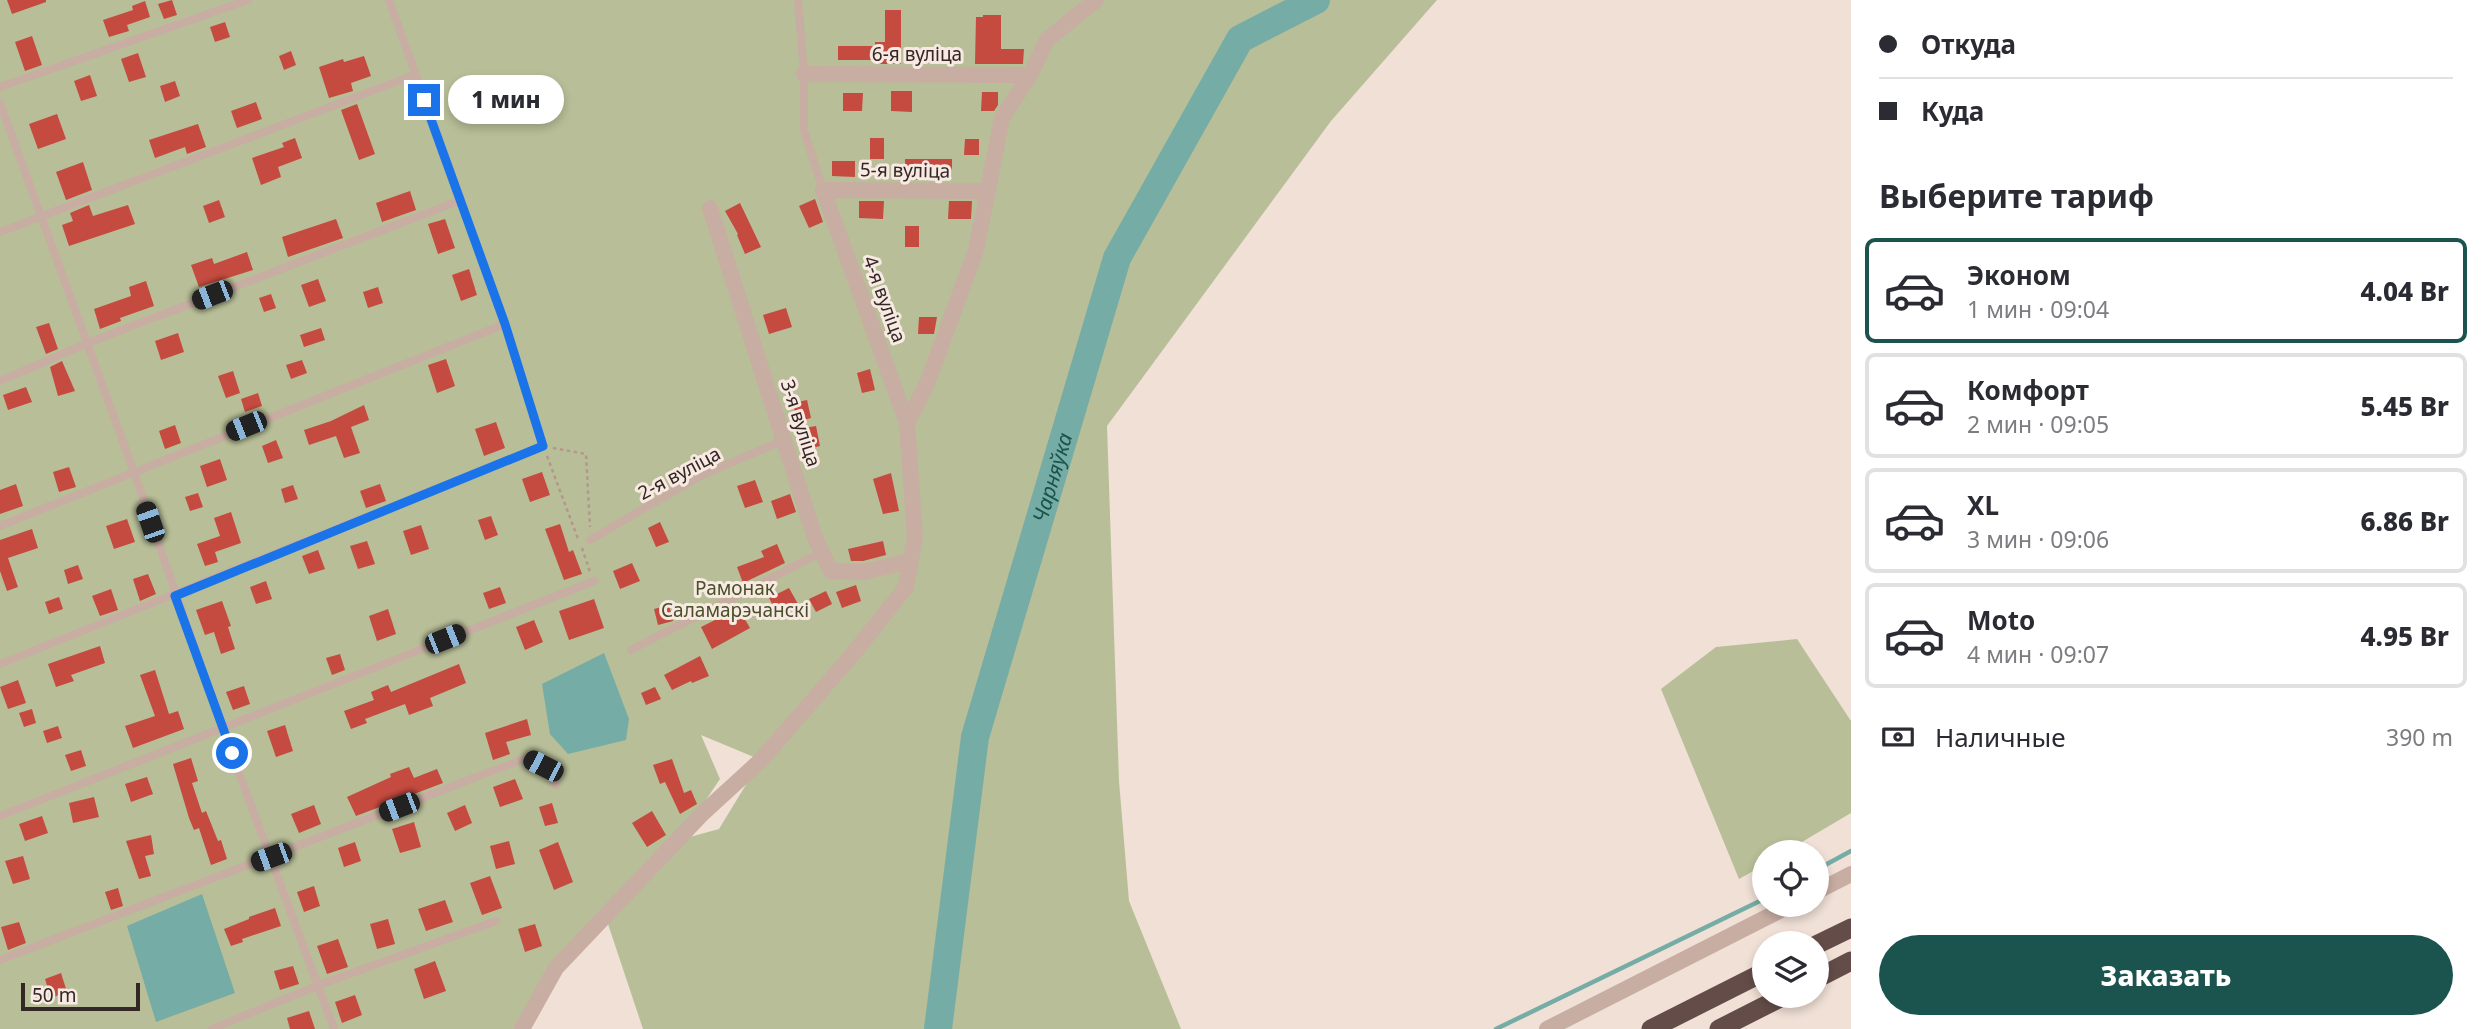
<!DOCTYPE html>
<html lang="ru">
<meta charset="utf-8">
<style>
body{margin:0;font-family:"Noto Sans",sans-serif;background:#f7f7f7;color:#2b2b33;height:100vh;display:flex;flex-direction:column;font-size:26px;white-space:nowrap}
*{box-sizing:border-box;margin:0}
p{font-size:23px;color:#7c7c81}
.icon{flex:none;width:38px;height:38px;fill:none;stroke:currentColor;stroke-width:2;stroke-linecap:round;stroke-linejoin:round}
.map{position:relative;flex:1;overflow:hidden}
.panel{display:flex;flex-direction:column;background:#fff;width:630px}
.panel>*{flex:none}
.top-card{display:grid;align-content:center;height:154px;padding:0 28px;background:#fff}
.controls{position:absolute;left:1752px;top:840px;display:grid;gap:14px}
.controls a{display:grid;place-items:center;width:77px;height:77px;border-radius:50%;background:#fff;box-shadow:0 4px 10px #0003;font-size:35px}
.scale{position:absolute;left:21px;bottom:18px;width:119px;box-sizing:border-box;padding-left:7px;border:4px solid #322725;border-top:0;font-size:19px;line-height:24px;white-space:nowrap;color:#322725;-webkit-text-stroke:5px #f8eae2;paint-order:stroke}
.end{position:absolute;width:32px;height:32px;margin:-16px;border:9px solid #1a73e8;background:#fff;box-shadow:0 0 0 4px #fff}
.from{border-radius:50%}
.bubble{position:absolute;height:49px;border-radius:24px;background:#fff;box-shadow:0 4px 10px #0003;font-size:23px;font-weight:800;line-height:49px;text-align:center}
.car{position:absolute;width:21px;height:42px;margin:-21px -10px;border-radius:9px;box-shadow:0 0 5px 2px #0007;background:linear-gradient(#222 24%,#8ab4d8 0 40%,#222 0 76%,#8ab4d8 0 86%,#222 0)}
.top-card b{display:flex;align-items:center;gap:24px;height:66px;font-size:26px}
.top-card b+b{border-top:2px solid #e1e1e2}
.top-card i{width:18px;height:18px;background:#2b2b33}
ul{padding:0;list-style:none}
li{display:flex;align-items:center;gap:21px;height:105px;margin:0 14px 10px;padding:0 14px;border:4px solid #e1e1e2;border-radius:10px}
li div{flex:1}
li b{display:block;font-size:26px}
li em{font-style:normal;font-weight:800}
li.selected{border-color:#1b534e}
li>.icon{width:63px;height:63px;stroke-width:1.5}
h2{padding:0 28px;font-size:32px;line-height:84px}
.pay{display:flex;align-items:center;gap:18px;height:77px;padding:0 28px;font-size:26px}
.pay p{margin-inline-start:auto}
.cta{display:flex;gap:14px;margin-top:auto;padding:14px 28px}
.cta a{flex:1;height:80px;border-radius:42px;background:#1b534e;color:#fff;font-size:28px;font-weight:800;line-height:80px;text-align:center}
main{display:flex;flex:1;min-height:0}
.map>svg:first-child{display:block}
.green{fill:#b8be97;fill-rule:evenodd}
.water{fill:#75ada6}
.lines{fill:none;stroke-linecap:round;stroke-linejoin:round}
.stream{stroke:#75ada6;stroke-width:4.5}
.river{stroke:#75ada6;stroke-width:28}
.building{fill:#c54a3f}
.path{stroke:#b3978d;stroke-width:2.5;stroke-dasharray:3.5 3.5;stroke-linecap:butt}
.service{stroke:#c8ada2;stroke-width:8}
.minor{stroke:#c8ada2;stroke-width:16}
.trunk{stroke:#644d48;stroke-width:19}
.route{stroke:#1a73e8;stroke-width:9}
.labels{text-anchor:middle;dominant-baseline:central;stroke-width:6;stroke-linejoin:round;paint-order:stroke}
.street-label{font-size:19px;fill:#322725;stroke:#f8eae2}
.park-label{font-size:19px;fill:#485029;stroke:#f8eae2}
.water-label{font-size:21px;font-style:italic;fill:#1b534e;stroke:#f8eae2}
</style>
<main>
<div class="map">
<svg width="1851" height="1029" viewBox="0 0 1851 1029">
<rect width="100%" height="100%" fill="#f0e0d6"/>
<g class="green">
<path d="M0,0H1437L1331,121L1107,426L1119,781L1129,901L1181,1029H643L606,918L556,968L522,1029H0ZM701,735L761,760L719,829L679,840L720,779Z"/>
<polygon points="1797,639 1851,721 1851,813 1785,852 1764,852 1764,865 1739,879 1661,689 1716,647"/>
</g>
<g class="water">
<polygon points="604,653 629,719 626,740 568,754 550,734 542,684"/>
<polygon points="202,894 235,993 156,1022 127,926"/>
</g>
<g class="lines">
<g class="stream">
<polyline points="1816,870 1851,851"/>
<polyline points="1496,1029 1764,899"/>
</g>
<path class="river" id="s1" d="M938,1029L975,737L1117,258L1240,39L1316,0"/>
</g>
<g class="building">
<polygon points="7,0 46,0 46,2 12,14"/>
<polygon points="172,0 177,15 164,19 158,4"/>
<polygon points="145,1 150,17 127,25 129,31 109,37 103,20 133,10 132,6"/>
<polygon points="885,10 901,10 901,64 875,64 875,60 838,60 838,46 875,46 875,42 885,42"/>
<polygon points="983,15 1001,15 1001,49 1024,49 1023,64 975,64 976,17 983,17"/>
<polygon points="225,22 230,37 215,42 210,27"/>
<polygon points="32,36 42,65 25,71 15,42"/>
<polygon points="291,51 296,65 284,70 279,56"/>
<polygon points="138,53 146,77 129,82 121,59"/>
<polygon points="364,56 371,76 351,83 353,91 329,98 319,67 343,59 344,62"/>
<polygon points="90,75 97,96 81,101 74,81"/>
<polygon points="175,81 180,96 165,102 160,86"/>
<polygon points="891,91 912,91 912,112 891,111"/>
<polygon points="982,92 998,92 998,105 994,111 981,111"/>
<polygon points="843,93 863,93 862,111 843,111"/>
<polygon points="256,102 262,119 237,128 231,111"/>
<polygon points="357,104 375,154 359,160 341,110"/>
<polygon points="57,114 66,139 38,149 29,124"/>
<polygon points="198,124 206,147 187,154 185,147 155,158 149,140"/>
<polygon points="295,138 302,158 278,167 281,177 261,185 252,158 284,147 282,143"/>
<rect x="870" y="138" width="14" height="21"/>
<polygon points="965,139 979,139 979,155 964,155"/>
<polygon points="905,159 952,159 952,177 925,176 925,180 905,179"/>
<polygon points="832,161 855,161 855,177 832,176"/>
<polygon points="83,162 92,190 66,200 56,172"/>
<polygon points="410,191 416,210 382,222 376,203"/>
<polygon points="815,199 823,222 809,228 799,206"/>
<polygon points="219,200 225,217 209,223 203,206"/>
<polygon points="859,201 884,201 883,219 859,218"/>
<polygon points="949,201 972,201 971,219 948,219"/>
<polygon points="740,203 761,247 745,254 737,235 738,234 725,211"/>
<polygon points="89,205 93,216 128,205 135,224 69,246 62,225 73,221 70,213"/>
<polygon points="336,219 343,238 288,257 282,237"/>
<polygon points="445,219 455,248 438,254 428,224"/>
<rect x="905" y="226" width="14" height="21"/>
<polygon points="247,252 253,270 199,287 191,265 212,258 214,264"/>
<polygon points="469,269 477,295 461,301 452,275"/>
<polygon points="318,279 326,301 309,307 301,285"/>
<polygon points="146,281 154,306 120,318 121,321 100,329 94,309 131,296 129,287"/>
<polygon points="378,287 383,303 368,308 363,292"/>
<polygon points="271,294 276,308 264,312 259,298"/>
<polygon points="786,308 792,327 769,334 763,315"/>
<polygon points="919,317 937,317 934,334 918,334"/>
<polygon points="49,323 58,349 46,354 36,327"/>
<polygon points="321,328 325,340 304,347 300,335"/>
<polygon points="178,333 184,352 161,360 155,341"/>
<polygon points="446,359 455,386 437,393 428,365"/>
<polygon points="302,360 307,373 291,379 286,365"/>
<polygon points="62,361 75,391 58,396 50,367"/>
<polygon points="870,369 875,390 862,393 857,373"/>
<polygon points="233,371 240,393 226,398 218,376"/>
<polygon points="26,387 32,402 8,410 3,395"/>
<polygon points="258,393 262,406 245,412 241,399"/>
<polygon points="807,400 811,418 797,422 793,403"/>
<polygon points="364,405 369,420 351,427 360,453 344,458 336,436 309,445 304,430 331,421"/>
<polygon points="496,422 505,448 484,456 475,429"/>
<polygon points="175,425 181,443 165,449 159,431"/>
<polygon points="816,426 820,446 809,449 804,428"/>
<polygon points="276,440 283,458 268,463 262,446"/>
<polygon points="220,459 227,480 207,487 200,466"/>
<polygon points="69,467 76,487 59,492 53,472"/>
<polygon points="542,472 550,495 530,502 522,479"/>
<polygon points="891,473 899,511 883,514 873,479"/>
<polygon points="755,480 763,502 745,508 737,486"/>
<polygon points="16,484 23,506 0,514 0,490"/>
<polygon points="380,484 386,501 366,508 360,491"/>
<polygon points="293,485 298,499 285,503 281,489"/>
<polygon points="198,493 203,507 190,511 185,497"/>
<polygon points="790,494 796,512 777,519 771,501"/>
<polygon points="231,512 241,543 215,552 218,562 205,566 197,544 220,536 214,518"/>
<polygon points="491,516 498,535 485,540 478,520"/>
<polygon points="127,519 135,542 114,549 106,526"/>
<polygon points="660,522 669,542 656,547 648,528"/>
<polygon points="560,524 569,552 573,550 582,574 564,580 545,529"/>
<polygon points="421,525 429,549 411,555 403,531"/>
<polygon points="32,529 38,548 8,558 18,587 7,591 0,571 0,540"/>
<polygon points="367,541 375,564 358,569 350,546"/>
<polygon points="883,541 886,555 863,561 851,561 848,549"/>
<polygon points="777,544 785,563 743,583 737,567 764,557 761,551"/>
<polygon points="318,550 325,569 309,574 302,556"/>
<polygon points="632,563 640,581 620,589 613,571"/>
<polygon points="78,565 83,579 68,584 64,570"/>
<polygon points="148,574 156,594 140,601 133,579"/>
<polygon points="266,581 272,599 256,604 250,587"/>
<polygon points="856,585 861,601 842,608 836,592"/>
<polygon points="500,587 506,603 489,609 483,593"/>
<polygon points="789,588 798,604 778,615 769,598"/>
<polygon points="111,589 118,610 100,616 92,596"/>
<polygon points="826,591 832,604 816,612 809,599"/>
<polygon points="59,597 63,609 49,614 45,602"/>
<polygon points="594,599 604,628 569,640 559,611"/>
<polygon points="222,601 231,626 228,627 235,649 221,654 214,632 205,635 196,610"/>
<polygon points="669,605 673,621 658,625 654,609"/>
<polygon points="388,609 396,634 377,641 369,616"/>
<polygon points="739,609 750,628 712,649 701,627 719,618 720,620"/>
<polygon points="534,620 543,642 525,650 516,627"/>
<polygon points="100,646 105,663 71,675 74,681 56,687 48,664"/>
<polygon points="340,654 345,670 332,675 326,658"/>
<polygon points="700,656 709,676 692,683 691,681 672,690 664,675"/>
<polygon points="459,664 466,683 430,698 433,706 409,715 405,704 365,719 367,723 351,729 344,711 374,700 371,692 388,685 391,692"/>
<polygon points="155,670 169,714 178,711 184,729 133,748 125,726 155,716 140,675"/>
<polygon points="18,680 26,703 8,709 0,687"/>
<polygon points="244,686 250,704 233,710 226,692"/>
<polygon points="655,687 661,699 646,705 641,693"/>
<polygon points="32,709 36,723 24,727 19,713"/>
<polygon points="527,719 531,735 506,742 510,754 493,760 485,733"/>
<polygon points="285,725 293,751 276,757 267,731"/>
<polygon points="58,726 62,738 47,743 43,731"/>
<polygon points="81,750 86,766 71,771 65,755"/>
<polygon points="191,758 198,781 192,783 202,813 206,811 218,841 221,840 227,859 211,865 199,828 194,830 189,818 173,764"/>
<polygon points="672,759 684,793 691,790 697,804 680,814 665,782 660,784 653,765"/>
<polygon points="409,767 414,778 437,769 443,783 356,816 347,797 391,777 390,774"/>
<polygon points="147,777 153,794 131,802 125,784"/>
<polygon points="515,779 523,799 500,807 493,787"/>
<polygon points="94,797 99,817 73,823 69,803"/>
<polygon points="552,803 558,823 545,826 539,807"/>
<polygon points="314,805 321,824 299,833 291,814"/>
<polygon points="465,805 472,823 455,831 447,813"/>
<polygon points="652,811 666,835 647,847 632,823"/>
<polygon points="42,816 48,833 25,841 19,824"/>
<polygon points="414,822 421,847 400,853 392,829"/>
<polygon points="151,835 154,854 145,856 151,876 139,879 126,841"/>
<polygon points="509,841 515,864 496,869 490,846"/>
<polygon points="355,842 361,861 344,867 338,848"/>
<polygon points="558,842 573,882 554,890 539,850"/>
<polygon points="23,856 30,879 13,884 5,861"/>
<polygon points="490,876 502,908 482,915 470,883"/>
<polygon points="314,886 320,906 304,912 297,892"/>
<polygon points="118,888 123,906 111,910 105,892"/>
<polygon points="445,900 453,922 426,931 418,909"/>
<polygon points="275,908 281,926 242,939 243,942 231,946 224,929 249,919 249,917"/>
<polygon points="388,919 395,944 377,949 370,924"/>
<polygon points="19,922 26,943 8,950 1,927"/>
<polygon points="535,924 542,946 525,952 518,929"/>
<polygon points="338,939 348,967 327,974 317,946"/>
<polygon points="435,961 446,991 424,999 414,969"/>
<polygon points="293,966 299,984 280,990 274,971"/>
<polygon points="61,973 67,992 51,998 45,979"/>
<polygon points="355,995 362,1015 342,1023 335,1002"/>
<polygon points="309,1011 315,1029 290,1029 287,1018"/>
</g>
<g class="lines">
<g class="path">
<polyline points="553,448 586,454 590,527"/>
<polyline points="547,456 578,539"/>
<polyline points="582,548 590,572"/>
</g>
<g class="service">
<polyline points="798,0 804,74 804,130 823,190"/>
<polyline points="0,87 248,0"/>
<polyline points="0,103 134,472 222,727 334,1029"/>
<polyline points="0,232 414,75"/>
<polyline points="0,381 88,343 461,200"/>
<polyline points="0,526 505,324"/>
<polyline points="590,540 700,476 784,440"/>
<polyline points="631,650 822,552"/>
<polyline points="0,664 543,446 505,324 389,0"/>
<polyline points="0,816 594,581"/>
<polyline points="0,960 526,758 543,766 556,785"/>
<polyline points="212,1029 319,985 496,921"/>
</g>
<g class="minor">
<polyline points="804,74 1030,75"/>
<polyline points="710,208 815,538 831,571 864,572 910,561"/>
<polyline points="907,423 823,190 986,191"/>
<polyline points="1816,892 1851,874"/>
<polyline points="522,1029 556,968 702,814 761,760 853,654 906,587 915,536 907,423 927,384 976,250 1002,118 1030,75 1047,40 1096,0"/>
<polyline points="1547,1029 1791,905"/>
</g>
<g class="trunk">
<polyline points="1816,945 1851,928"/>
<polyline points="1816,979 1851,961"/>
<polyline points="1651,1029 1764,972"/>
<polyline points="1719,1029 1784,996"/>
</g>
</g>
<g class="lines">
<polyline class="route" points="232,753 175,596 543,446 505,324 424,100"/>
</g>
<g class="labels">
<g class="street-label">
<text x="917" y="54">6-я вуліца</text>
<text transform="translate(905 170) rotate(1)">5-я вуліца</text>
<text transform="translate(885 299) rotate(70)">4-я вуліца</text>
<text transform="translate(801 423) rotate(72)">3-я вуліца</text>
<text transform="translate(679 473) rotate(-28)">2-я вуліца</text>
</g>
<g class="park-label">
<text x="735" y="588">Рамонак<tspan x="735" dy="22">Саламарэчанскі</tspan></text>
</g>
<g class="water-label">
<text stroke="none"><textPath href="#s1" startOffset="565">Чарняўка</textPath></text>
</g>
</g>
</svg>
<div class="controls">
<a><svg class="icon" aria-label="locate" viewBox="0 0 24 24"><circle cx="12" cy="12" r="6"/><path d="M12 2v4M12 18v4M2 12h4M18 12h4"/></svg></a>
<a><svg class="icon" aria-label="layers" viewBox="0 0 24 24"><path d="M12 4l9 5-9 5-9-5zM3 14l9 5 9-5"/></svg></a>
</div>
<div class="scale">50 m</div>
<i class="end from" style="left:232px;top:753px"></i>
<i class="end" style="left:424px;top:100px"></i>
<div class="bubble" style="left:448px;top:75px;width:116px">1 мин</div>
<i class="car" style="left:212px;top:295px;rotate:249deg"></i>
<i class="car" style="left:246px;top:426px;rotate:248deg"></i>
<i class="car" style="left:150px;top:522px;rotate:341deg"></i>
<i class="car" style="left:445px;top:639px;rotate:68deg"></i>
<i class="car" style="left:543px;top:766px;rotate:297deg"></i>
<i class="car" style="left:399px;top:807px;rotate:249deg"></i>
<i class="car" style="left:271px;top:857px;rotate:250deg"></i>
</div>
<section class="panel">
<div class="top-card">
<b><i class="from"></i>Откуда</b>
<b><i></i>Куда</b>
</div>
<h2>Выберите тариф</h2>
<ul>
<li class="selected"><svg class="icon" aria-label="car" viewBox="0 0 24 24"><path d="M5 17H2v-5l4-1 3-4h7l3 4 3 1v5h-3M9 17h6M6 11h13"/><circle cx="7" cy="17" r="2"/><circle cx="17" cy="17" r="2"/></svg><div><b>Эконом</b><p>1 мин · 09:04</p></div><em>4.04 Br</em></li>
<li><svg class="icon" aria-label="car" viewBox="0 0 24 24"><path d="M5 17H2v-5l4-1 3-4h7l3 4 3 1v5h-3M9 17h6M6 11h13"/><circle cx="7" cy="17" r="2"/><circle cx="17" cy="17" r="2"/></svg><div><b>Комфорт</b><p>2 мин · 09:05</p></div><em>5.45 Br</em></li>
<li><svg class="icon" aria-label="car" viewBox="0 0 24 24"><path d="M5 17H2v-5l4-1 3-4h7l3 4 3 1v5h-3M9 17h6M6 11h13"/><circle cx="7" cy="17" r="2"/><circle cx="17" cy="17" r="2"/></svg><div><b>XL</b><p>3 мин · 09:06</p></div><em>6.86 Br</em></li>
<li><svg class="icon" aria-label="car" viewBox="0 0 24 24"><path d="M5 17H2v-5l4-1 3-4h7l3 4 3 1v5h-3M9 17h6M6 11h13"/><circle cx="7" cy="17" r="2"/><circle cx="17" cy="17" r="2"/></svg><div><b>Moto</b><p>4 мин · 09:07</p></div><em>4.95 Br</em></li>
</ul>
<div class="pay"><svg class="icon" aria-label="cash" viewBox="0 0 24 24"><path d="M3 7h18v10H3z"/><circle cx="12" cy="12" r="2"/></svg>Наличные<p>390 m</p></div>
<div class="cta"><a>Заказать</a></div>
</section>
</main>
